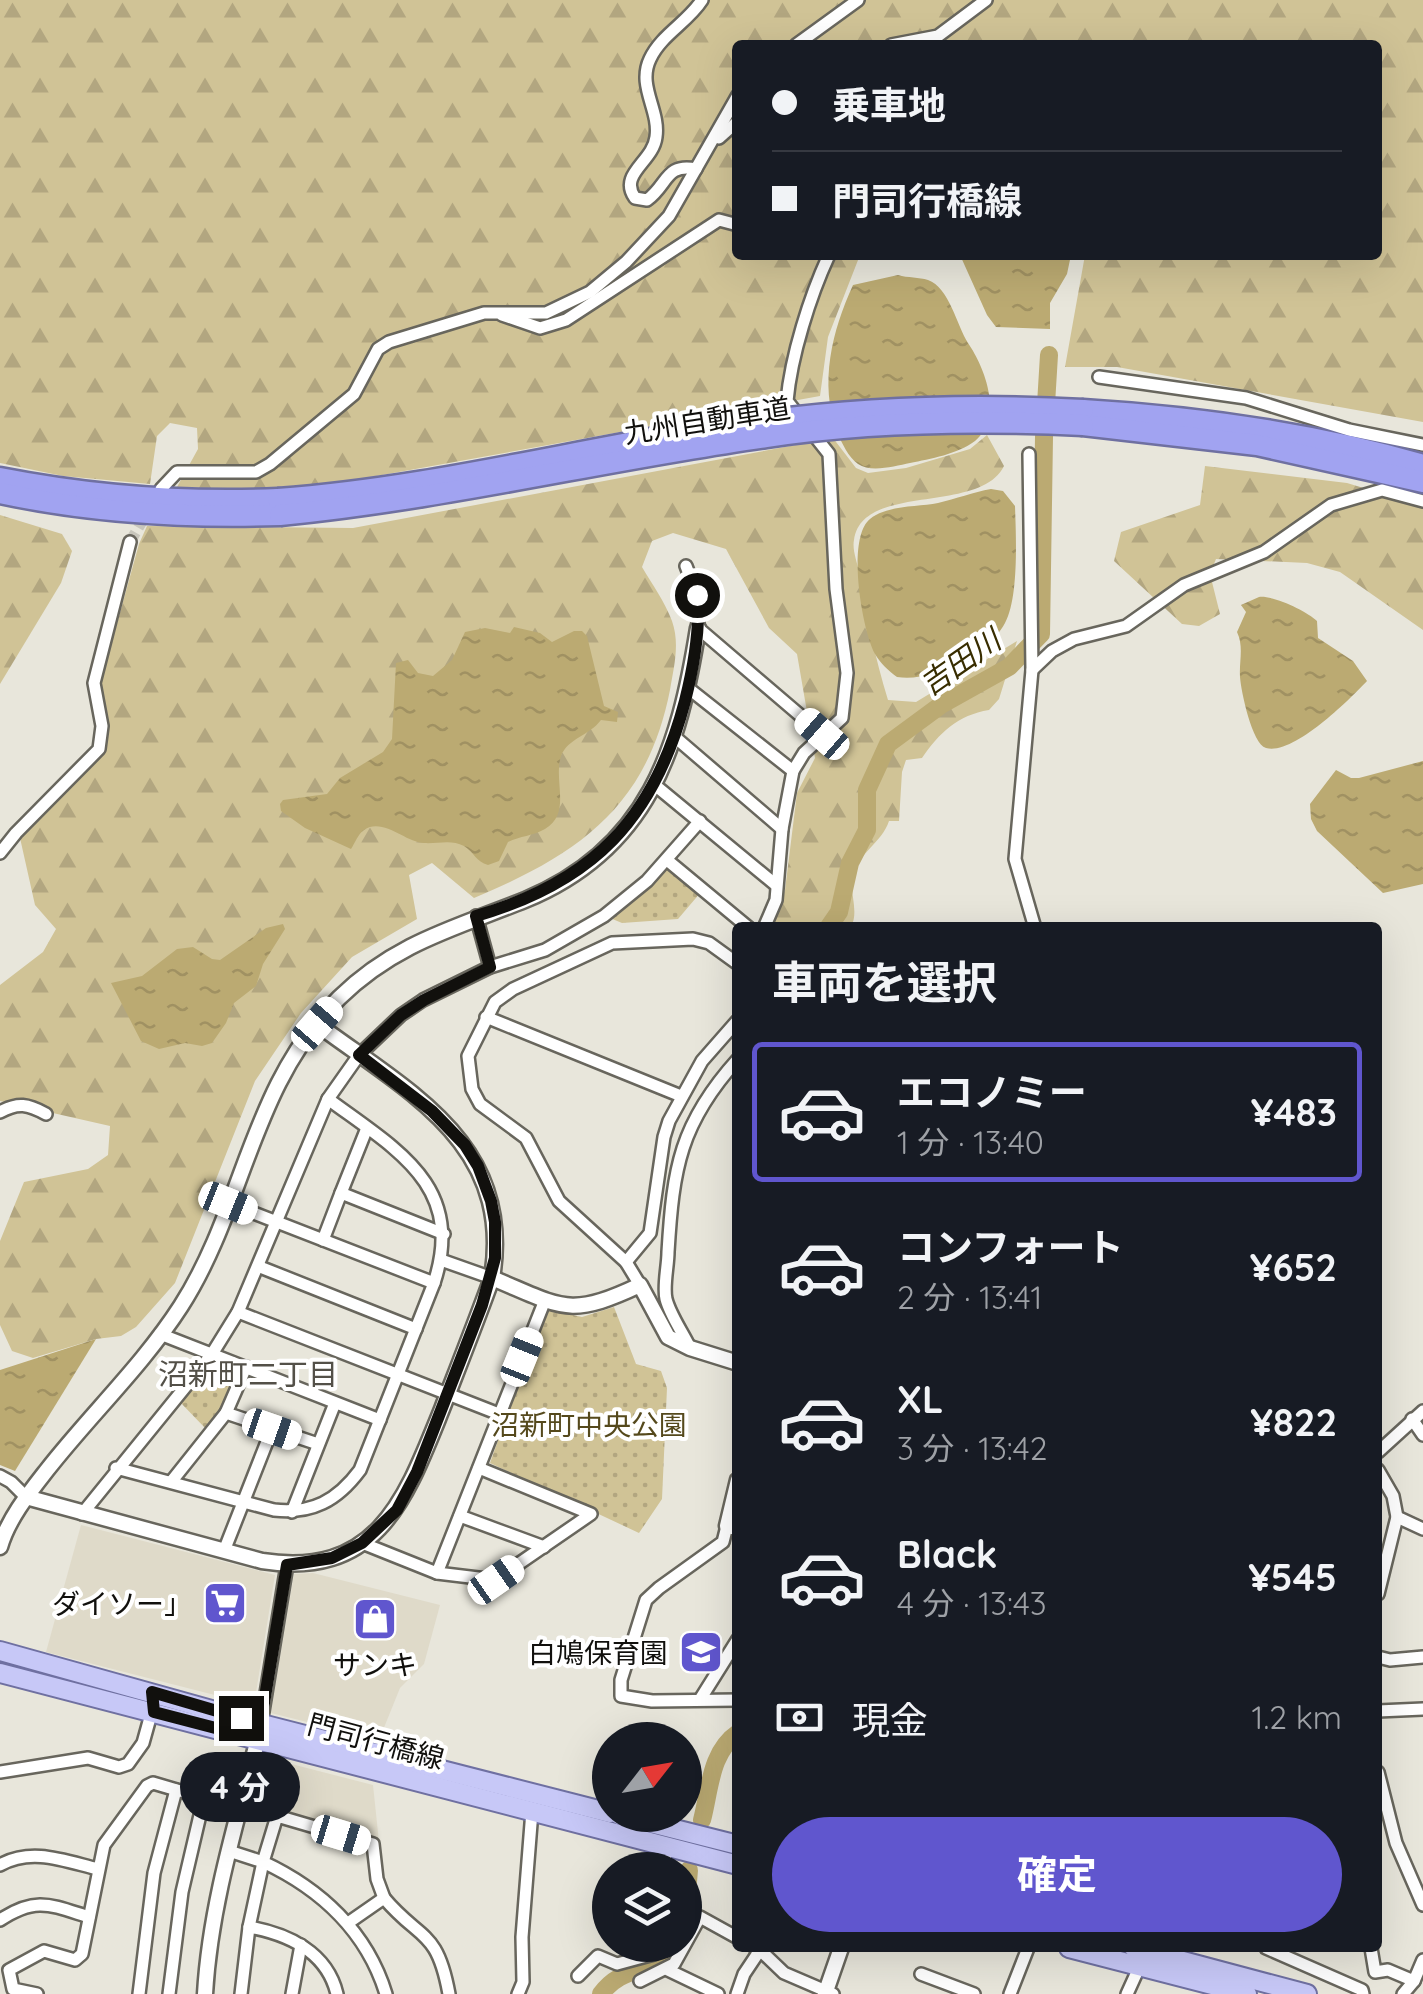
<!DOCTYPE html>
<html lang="ja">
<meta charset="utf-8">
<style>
body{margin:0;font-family:Quicksand,"Noto Sans JP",sans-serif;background:#242831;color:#f1f3f6;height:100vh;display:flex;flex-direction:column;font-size:38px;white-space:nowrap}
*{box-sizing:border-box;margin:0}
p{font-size:32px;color:#9ea1a6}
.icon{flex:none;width:55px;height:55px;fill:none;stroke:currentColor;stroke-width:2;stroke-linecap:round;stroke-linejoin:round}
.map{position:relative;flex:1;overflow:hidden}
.details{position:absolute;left:732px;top:922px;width:650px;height:1030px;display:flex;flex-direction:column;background:#171b24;border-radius:10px;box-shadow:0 10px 40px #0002}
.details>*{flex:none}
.guide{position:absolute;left:732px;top:40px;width:650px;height:220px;border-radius:10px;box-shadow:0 10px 40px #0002;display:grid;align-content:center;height:220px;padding:0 40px;background:#171b24}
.needle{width:65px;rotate:59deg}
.fabs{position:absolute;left:592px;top:1722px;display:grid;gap:20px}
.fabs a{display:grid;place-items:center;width:110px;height:110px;border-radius:50%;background:#171b24;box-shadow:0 10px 40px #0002;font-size:50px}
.end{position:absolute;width:45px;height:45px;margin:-22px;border:12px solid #11100d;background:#fff;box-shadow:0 0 0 5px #fff}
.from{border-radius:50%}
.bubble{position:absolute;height:70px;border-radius:35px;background:#171b24;box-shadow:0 10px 40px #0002;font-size:32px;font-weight:700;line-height:70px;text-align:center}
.car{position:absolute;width:30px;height:60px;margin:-30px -15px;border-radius:12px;box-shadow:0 0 8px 2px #0007;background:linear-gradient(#fff 24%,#345 0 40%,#fff 0 76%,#345 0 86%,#fff 0)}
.guide b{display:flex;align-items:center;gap:35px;height:95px;font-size:38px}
.guide b+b{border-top:2px solid #363941}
.guide i{width:25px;height:25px;background:#f1f3f6}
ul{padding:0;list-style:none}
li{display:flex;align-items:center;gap:30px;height:140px;margin:0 20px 15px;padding:0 20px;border:5px solid transparent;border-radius:10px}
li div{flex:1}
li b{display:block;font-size:38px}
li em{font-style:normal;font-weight:700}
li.active{border-color:#6056ce}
li>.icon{width:90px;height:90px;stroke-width:1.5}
h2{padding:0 40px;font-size:45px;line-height:120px}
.pay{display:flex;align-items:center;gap:25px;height:110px;padding:0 40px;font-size:38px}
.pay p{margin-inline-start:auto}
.action{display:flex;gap:20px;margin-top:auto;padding:20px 40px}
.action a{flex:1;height:115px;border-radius:60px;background:#6056ce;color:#fff;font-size:40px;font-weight:700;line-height:115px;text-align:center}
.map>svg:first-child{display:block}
.built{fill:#dfdac9}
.forest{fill:url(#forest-firs)}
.park{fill:url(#park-dots)}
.water{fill:url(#water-ripples)}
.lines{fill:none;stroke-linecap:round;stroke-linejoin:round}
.river{stroke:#bbaa72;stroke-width:18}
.minor-tunnel{stroke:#c8c6bc;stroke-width:11;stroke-dasharray:11 5.5;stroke-linecap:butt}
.minor-casing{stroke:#68665d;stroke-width:16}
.tertiary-casing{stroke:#68665d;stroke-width:19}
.primary-casing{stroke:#6f70a1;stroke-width:22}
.motorway-casing{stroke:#6f70a1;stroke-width:25}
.minor{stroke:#fff;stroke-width:11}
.tertiary{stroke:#fff;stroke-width:14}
.primary{stroke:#c7c8f7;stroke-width:18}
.motorway{stroke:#a1a3f1;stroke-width:20}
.motorway-bridge-casing{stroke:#6f70a1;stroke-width:25;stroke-linecap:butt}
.motorway-bridge{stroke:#a1a3f1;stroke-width:20}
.route{stroke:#11100d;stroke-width:12}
.labels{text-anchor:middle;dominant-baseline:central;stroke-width:8;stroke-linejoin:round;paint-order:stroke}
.street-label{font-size:28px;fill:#11100d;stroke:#fff}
.park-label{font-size:28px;fill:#55491c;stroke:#fff}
.poi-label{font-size:28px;fill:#11100d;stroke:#fff;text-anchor:end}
.water-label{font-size:30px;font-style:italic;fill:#382d00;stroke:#fff}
.neighbourhood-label{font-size:30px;fill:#535048;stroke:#fff}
</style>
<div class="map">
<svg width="1423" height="1994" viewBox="0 0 1423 1994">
<defs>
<pattern id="forest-firs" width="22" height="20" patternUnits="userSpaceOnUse" patternTransform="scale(2.5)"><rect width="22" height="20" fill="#d0c396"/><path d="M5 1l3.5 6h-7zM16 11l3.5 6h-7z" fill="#b2a680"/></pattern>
<pattern id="park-dots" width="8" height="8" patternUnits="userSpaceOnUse" patternTransform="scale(2.5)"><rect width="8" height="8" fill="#d0c396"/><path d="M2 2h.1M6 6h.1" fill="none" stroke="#b2a680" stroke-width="1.8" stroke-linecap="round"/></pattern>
<pattern id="water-ripples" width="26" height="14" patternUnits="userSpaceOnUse" patternTransform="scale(2.5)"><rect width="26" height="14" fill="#bbaa72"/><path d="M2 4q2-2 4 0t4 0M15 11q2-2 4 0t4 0" fill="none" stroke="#a09162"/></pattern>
</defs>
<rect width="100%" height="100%" fill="#e8e6db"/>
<g class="built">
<polygon points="81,1525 275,1575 254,1705 46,1652"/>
<polygon points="313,1573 440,1605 424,1664 400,1688 379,1740 271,1713 294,1574"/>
<polygon points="264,1757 373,1785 379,1842 251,1806"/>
</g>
<g class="forest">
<polygon points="0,0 1423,0 1423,422 1117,367 1065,367 1085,255 1378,255 1378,45 738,45 738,255 860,255 828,337 820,396 343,482 270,491 177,487 198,449 197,428 170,423 157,436 150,484 63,476 0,463"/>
<path d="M987,435L1004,466C980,515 862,482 854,540C852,549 857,562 859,571C866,615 875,657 888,700L916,702L1017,641L999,699L989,710C958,715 939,733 922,758L906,760L902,772L899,821H889C882,843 856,855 852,877C850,894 859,912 851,927H768L785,890L797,793L815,758L797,654L769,628L726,549L673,533L652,541L642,567C652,584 665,602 672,621C680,644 674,666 670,690C647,807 579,854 474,898L432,863L409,875L417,919L352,957L301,1013L255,1081L175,1283L136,1327L121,1336L96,1339L33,1358L12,1351L0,1325V1241L24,1182L88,1169L108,1155L110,1126L0,1101V985L43,952L56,929L35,905L20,838L107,746L106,721L100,685L139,544L147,526L353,528L833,438L856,468L868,473L906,468L970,449Z"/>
<polygon points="1205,466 1347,483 1423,506 1423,630 1340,572 1307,563 1216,559 1210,574 1220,614 1199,626 1182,624 1114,561 1121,532 1200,505"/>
<polygon points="0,515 62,534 72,551 61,583 0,684"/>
</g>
<g class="park">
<polygon points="667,864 701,892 678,919 622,923 610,918"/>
<polygon points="614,1307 636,1364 661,1371 667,1388 662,1499 639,1533 490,1463 545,1309 582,1317"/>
<polygon points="211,1357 240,1369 226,1410 207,1430 178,1400"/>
</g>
<g class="water">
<polygon points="960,255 1071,255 1067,274 1050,303 1050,329 996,327 987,315"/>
<path d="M898,275C908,278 919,277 928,280C949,287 957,326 968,343C985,368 1004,417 975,441C958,454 930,459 910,463C895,466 871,473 858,464C848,457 842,443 837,432C819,383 832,331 853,285Z"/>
<path d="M991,489L1003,491L1015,506C1016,535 1019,598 1005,623C995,642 975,653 957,663C938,673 918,680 897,677C889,671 880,663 875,654C862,630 846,538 870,519C887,505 918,507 938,503C956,499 973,492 991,489Z"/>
<path d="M1259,597C1273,595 1307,611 1317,621L1318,638L1353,661L1367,681C1350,699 1293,756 1266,748C1252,744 1241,691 1240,677C1239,661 1244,647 1237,632L1246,612L1241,605Z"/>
<path d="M514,627L540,633L552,642L574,631H582L587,636L604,706L618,712L617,722L601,720C589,736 568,738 561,756C553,781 572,813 545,829C533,836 520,836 508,842L499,861L488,865C476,862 474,852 464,846C451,839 438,844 424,843C406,843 383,817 364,830C358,834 355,843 351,849L305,828L281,811L280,804L283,800L327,794L340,778L383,752L392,739L396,663L408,660L418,673L433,676L452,660L465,632L485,628L510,633Z"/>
<polygon points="1423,761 1423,884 1383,893 1317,831 1311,819 1310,804 1336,770 1351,778 1359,778"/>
<polygon points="283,924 285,929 263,964 256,986 234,1003 226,1023 212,1043 202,1046 185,1043 159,1049 141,1041 111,983 142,976 177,949 193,947 212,959 220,960 266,928"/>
<polygon points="96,1339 15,1471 0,1465 0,1370"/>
</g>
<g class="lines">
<g class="river">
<polyline points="828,928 839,912 850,863 867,830 867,790 888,744 941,705 1009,667 1041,634 1044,437 1049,355"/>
<path d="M702,1820C710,1790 710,1752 738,1733"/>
<polyline points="685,1916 689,1870"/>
<path d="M601,1994C622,1964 658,1973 677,1945"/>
</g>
<polyline class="minor-tunnel" points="130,542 148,511"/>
<g class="minor-casing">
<g id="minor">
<polyline points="796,45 858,0"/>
<polyline points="891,45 938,36 986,0"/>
<polyline points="719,138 738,121"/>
<path d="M696,169C665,163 668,185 647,200L635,198C618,174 653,162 656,137C660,110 637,86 650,59C661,35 688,22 702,0"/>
<polyline points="502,315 540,328 566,320 719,220 738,225"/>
<polyline points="1099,377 1246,398 1349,430 1423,445"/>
<polyline points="1029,454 1032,670 1015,859 1035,928"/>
<polyline points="161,489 177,472 256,472 270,464 354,394 378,349 389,342 484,313 546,313 590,292 626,262 669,216 738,95"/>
<polyline points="686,566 697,595 698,628 822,734"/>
<polyline points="1032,670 1052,651 1074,639 1126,626 1184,585 1264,552 1331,505 1382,490 1423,501"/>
<polyline points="688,688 793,771"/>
<polyline points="676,738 782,829"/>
<polyline points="656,786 776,885"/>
<polyline points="0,853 16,833 99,749 102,726 94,683 130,542"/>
<polyline points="667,860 749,928"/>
<polyline points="476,916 490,967"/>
<path d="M764,928L776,900L782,829L793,771L804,753L842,718L847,673L836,589L829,454L787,401C791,356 810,296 829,255"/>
<polyline points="486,1017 681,1096"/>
<path d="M0,1112C18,1102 28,1104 46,1114"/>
<polyline points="341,1193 367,1128"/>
<polyline points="228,1203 434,1283"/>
<polyline points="323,1240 341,1193 444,1234"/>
<polyline points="441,1260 492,1278"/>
<polyline points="626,1262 650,1233 664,1137 669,1121 702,1061 738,1020"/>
<polyline points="260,1267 416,1329"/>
<polyline points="640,1285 626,1262 559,1201 526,1138 480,1104 472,1089 468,1056 495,1002 513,989 612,943 693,939 709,943 738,964"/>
<polyline points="238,1312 499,1414"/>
<polyline points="160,1334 380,1420"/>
<path d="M690,1348C683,1333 670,1315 666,1299C663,1286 668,1266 668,1252C673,1168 680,1123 738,1059"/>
<polyline points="226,1413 246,1367"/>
<polyline points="1412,1419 1423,1435"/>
<polyline points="1378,1452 1423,1411"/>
<path d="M116,1468L274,1510C312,1514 337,1501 360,1470L434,1283C466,1186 397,1150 328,1099"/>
<polyline points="1378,1470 1393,1496 1397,1517 1378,1594"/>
<polyline points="0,1476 11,1482 26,1497"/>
<polyline points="171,1482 226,1413 318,1444"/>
<polyline points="292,1512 335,1403"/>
<polyline points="82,1514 212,1354 238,1312 328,1099 359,1055 401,1015 423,1000 490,967 545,950 604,916 647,881 700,821"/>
<polyline points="460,1516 544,1547"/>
<polyline points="1397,1517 1423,1529"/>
<polyline points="727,1526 723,1542 659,1588 646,1600 621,1680 621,1696 652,1701 738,1700"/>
<polyline points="362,1543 437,1573 495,1580 591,1514 479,1468"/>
<polyline points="224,1551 272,1429"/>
<polyline points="437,1573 545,1300"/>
<polyline points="1378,1657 1390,1660 1423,1657"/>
<polyline points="701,1698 738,1639"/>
<polyline points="1378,1711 1423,1709"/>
<polyline points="260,1730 287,1565"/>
<polyline points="0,1772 88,1758 119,1767 128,1764 143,1743 153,1707"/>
<polyline points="1378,1772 1396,1843 1423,1905"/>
<polyline points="664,1846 667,1870"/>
<path d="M229,1851L263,1862L249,1927C288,1934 327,1952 337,1994"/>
<path d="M0,1865C32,1847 65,1861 98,1869"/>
<path d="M384,1898C420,1941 437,1928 449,1994"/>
<path d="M0,1920C36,1896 51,1905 89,1917"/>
<path d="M348,1923L384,1898L377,1879L373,1844L277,1816L263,1862C321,1889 367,1932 386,1994"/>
<polyline points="1266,1948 1362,1990 1363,1994"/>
<polyline points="1371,1948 1375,1972 1388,1970 1414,1981"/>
<polyline points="760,1950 784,1973 833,1994"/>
<polyline points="668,1970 718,1994"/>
<polyline points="921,1974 974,1994"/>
<polyline points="578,1976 598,1956 617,1964 654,1954 668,1945"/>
<polyline points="640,1981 674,1964 700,1917 738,1938"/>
<polyline points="37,1994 13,1989 9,1970 44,1951 75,1960 82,1954 104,1845 147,1786 153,1783 204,1798 182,1892 169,1994"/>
<polyline points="139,1994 154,1873 176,1790"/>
<polyline points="241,1994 249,1927"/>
<polyline points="292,1994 301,1945"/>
<polyline points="518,1994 523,1982 522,1937 532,1811"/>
<polyline points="737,1994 744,1974 760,1950 755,1948"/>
<polyline points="1010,1994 1028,1948"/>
<polyline points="1127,1994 1142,1961"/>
<polyline points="1403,1994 1414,1981 1423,1960"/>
</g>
</g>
<g class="tertiary-casing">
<g id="tertiary">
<path d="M492,1278C562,1307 568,1319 640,1285L668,1337L690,1348L738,1363"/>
<polyline points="738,1480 727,1526 738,1528"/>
<path d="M26,1497L262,1561C378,1579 406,1498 442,1409C459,1365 476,1322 492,1278C514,1144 410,1093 317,1024"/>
<path d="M0,1547C8,1519 29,1493 47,1470C90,1415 143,1365 181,1306C245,1206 250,1087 339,998C395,943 455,928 525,900C649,849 679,748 698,628"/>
<path d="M205,1994C210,1907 236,1823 258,1739"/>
<polyline points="825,1994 841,1948"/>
</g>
</g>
<g class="primary-casing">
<g id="primary">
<polyline points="0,1651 262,1724 610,1813"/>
<polyline points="0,1673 738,1865"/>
<polyline points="619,1815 738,1845"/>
<polyline points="1069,1948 1247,1994"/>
<polyline points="1134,1948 1307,1994"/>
</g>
</g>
<g class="motorway-casing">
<g id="motorway">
<path d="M1083,410C1197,417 1313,433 1423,465"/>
<polyline points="1083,425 1257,445 1423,482"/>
<path d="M0,478C92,496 184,503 278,499"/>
<path d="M0,493C93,513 186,518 280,515"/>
</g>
</g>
<use href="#minor" class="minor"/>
<use href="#tertiary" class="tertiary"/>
<use href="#primary" class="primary"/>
<use href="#motorway" class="motorway"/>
<g class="motorway-bridge-casing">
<g id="motorway-bridge">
<path d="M278,499C443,487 602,442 765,421C871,407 977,404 1083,410"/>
<path d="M280,515C445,499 603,460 766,437C871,421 978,420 1083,425"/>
</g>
</g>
<use href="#motorway-bridge" class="motorway-bridge"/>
</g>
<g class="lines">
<path class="route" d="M241,1718L152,1692L154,1712L258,1739L287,1565L332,1558L362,1543L397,1510L417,1472L482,1305L495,1258V1222L491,1201L478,1166L465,1145L432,1111L359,1055L401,1015L424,1000L490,967L476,916C593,882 654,819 685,701C693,669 701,628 697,595"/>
</g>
<defs>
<g id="supermarket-square" transform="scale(2.25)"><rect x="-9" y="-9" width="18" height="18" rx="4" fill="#6056ce" stroke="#fff"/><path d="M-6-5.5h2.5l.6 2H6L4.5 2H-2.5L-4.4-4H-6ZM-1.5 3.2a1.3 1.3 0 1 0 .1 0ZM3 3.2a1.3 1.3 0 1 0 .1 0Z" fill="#fff"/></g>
<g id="shop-square" transform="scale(2.25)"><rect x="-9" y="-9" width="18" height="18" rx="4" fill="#6056ce" stroke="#fff"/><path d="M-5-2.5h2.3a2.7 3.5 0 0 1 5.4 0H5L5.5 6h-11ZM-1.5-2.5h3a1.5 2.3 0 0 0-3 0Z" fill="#fff"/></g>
<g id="school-square" transform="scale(2.25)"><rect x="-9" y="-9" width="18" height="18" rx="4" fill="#6056ce" stroke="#fff"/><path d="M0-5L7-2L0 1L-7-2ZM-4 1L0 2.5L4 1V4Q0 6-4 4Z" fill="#fff"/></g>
</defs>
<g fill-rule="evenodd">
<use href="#supermarket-square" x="225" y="1603"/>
<use href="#shop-square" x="375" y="1619"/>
<use href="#school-square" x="701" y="1652"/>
</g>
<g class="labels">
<g class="street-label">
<text transform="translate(707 420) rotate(-9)">九州自動車道</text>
<text transform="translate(376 1741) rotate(15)">門司行橋線</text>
</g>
<g class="park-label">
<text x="589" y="1424">沼新町中央公園</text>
</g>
<g class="poi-label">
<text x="192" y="1603">ダイソー」</text>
<text x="668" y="1652">白鳩保育園</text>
<text x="375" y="1664" text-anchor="middle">サンキ</text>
</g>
<g class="water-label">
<text transform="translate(960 662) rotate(-35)">吉田川</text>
</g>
<g class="neighbourhood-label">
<text x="248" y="1374">沼新町二丁目</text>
</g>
</g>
</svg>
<div class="fabs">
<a><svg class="needle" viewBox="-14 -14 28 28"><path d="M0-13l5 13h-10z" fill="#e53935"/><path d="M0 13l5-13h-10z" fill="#9ea1a6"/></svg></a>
<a><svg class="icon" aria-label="layers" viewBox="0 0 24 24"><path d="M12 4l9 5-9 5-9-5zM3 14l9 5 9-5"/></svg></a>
</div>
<i class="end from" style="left:697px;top:595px"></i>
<i class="end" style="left:241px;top:1718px"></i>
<div class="bubble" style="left:180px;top:1752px;width:120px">4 分</div>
<i class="car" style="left:822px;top:734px;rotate:311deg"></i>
<i class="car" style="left:317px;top:1024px;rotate:41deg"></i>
<i class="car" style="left:228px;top:1203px;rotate:112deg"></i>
<i class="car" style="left:522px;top:1357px;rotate:22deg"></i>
<i class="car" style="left:272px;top:1429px;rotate:109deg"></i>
<i class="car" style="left:496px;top:1580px;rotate:55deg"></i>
<i class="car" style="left:341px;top:1835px;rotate:107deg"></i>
<div class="guide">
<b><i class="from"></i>乗車地</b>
<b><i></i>門司行橋線</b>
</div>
<section class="details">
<h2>車両を選択</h2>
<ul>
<li class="active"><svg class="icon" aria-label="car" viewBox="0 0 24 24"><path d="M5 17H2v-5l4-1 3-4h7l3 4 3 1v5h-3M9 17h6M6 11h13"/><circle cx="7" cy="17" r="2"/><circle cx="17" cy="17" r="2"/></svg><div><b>エコノミー</b><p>1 分 · 13:40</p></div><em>¥483</em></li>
<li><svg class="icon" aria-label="car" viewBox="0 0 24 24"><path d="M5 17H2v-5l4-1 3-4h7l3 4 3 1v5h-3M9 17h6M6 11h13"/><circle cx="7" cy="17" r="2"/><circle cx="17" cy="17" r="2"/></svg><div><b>コンフォート</b><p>2 分 · 13:41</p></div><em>¥652</em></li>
<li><svg class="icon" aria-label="car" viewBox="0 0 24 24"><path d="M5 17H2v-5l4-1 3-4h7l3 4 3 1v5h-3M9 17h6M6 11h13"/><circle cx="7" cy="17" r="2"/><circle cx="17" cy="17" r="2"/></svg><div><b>XL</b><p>3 分 · 13:42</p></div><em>¥822</em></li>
<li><svg class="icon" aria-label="car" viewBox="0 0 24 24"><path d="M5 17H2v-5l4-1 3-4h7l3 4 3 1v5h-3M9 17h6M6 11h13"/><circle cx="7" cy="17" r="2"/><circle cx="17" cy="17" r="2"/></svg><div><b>Black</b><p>4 分 · 13:43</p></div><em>¥545</em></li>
</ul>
<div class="pay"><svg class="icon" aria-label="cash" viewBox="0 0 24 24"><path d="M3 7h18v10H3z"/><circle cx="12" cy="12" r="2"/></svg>現金<p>1.2 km</p></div>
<div class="action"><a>確定</a></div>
</section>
</div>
